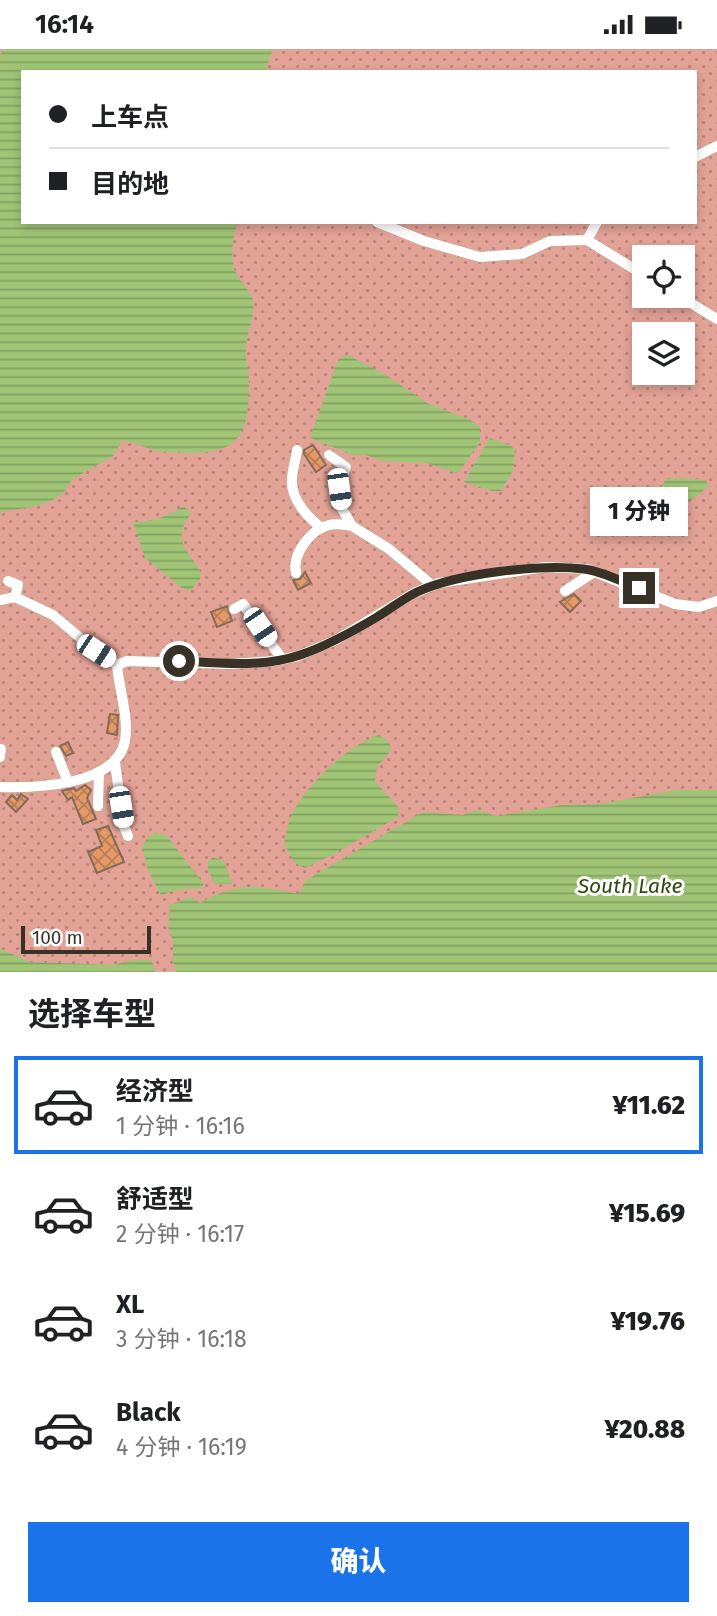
<!DOCTYPE html>
<html lang="zh">
<meta charset="utf-8">
<style>
body{margin:0;font-family:"Fira Sans","Noto Sans SC",sans-serif;background:#f2f2f2;color:#202124;height:100vh;display:flex;flex-direction:column;font-size:26px;white-space:nowrap}
*{box-sizing:border-box;margin:0}
p{font-size:23px;color:#757577}
.icon{flex:none;width:38px;height:38px;fill:none;stroke:currentColor;stroke-width:2;stroke-linecap:round;stroke-linejoin:round}
.map{position:relative;height:923px;overflow:hidden}
.drawer{display:flex;flex-direction:column;background:#fff;flex:1}
.drawer>*{flex:none}
.guide{position:absolute;left:21px;top:21px;width:676px;height:154px;border-radius:0px;box-shadow:0 4px 10px #0003;display:grid;align-content:center;height:154px;padding:0 28px;background:#fff}
.controls{position:absolute;left:632px;top:196px;display:grid;gap:14px}
.controls a{display:grid;place-items:center;width:63px;height:63px;border-radius:0px;background:#fff;box-shadow:0 4px 10px #0003;font-size:35px}
.scale{position:absolute;left:21px;bottom:18px;width:130px;box-sizing:border-box;padding-left:7px;border:4px solid #383125;border-top:0;font-size:19px;line-height:24px;white-space:nowrap;color:#383125;-webkit-text-stroke:5px #fff;paint-order:stroke}
.end{position:absolute;width:32px;height:32px;margin:-16px;border:9px solid #383125;background:#fff;box-shadow:0 0 0 4px #fff}
.from{border-radius:50%}
.bubble{position:absolute;height:49px;border-radius:0px;background:#fff;box-shadow:0 4px 10px #0003;font-size:23px;font-weight:800;line-height:49px;text-align:center}
.car{position:absolute;width:21px;height:42px;margin:-21px -10px;border-radius:9px;box-shadow:0 0 5px 2px #0007;background:linear-gradient(#fff 24%,#345 0 40%,#fff 0 76%,#345 0 86%,#fff 0)}
.guide b{display:flex;align-items:center;gap:24px;height:66px;font-size:26px}
.guide b+b{border-top:2px solid #e0e0e0}
.guide i{width:18px;height:18px;background:#202124}
ul{padding:0;list-style:none}
li{display:flex;align-items:center;gap:21px;height:98px;margin:0 14px 10px;padding:0 14px;border:4px solid transparent;border-radius:0px}
li div{flex:1}
li b{display:block;font-size:26px}
li em{font-style:normal;font-weight:800}
li.on{border-color:#1a73e8}
li>.icon{width:63px;height:63px;stroke-width:1.5}
h2{padding:0 28px;font-size:32px;line-height:84px}
.action{display:flex;gap:14px;margin-top:auto;padding:14px 28px}
.action a{flex:1;height:80px;border-radius:0px;background:#1a73e8;color:#fff;font-size:28px;font-weight:800;line-height:80px;text-align:center}
.status{display:flex;justify-content:space-between;align-items:center;height:49px;padding:0 35px;background:#fff;direction:ltr}
.status svg{height:19px;fill:currentColor}
.map>svg:first-child{display:block}
.park{fill:url(#park-dots);fill-rule:evenodd}
.water{fill:url(#water-rules)}
.building{fill:url(#building-cross-hatch);stroke:#856a57;stroke-width:2}
.lines{fill:none;stroke-linecap:round;stroke-linejoin:round}
.street-casing{stroke:#bead90;stroke-width:11}
.street{stroke:#fff;stroke-width:10}
.route{stroke:#383125;stroke-width:9}
.labels{text-anchor:middle;dominant-baseline:central;stroke-width:6;stroke-linejoin:round;paint-order:stroke}
.water-label{font-size:21px;font-style:italic;fill:#30470e;stroke:#fff}
</style>
<div class="status"><b>16:14</b><svg viewBox="0 0 49 12"><path d="M0 12V9h3v3zM5 12V6h3v6zM10 12V3h3v9zM15 12V0h3v12zM26 1h20v11H26zM47 4h2v5h-2z"/></svg></div>
<div class="map">
<svg width="717" height="923" viewBox="0 0 717 923">
<defs>
<pattern id="park-dots" width="8" height="8" patternUnits="userSpaceOnUse" patternTransform="scale(1.75)"><rect width="8" height="8" fill="#e3a296"/><path d="M2 2h.1M6 6h.1" fill="none" stroke="#b9857a" stroke-width="1.8" stroke-linecap="round"/></pattern>
<pattern id="water-rules" width="6" height="5" patternUnits="userSpaceOnUse" patternTransform="scale(1.75)"><rect width="6" height="5" fill="#a0c576"/><path d="M0 2.5h6" fill="none" stroke="#83a161"/></pattern>
<pattern id="building-cross-hatch" width="8" height="8" patternUnits="userSpaceOnUse" patternTransform="scale(1.75)"><rect width="8" height="8" fill="#e49a66"/><path d="M0 0l8 8M0 8l8-8" fill="none" stroke="#ba7e54"/></pattern>
</defs>
<rect width="100%" height="100%" fill="#f1dec0"/>
<path class="park" d="M0,0H717V923H0ZM23,23H695V173H23ZM644,208H682V247H644ZM644,285H682V324H644Z"/>
<g class="water">
<path d="M7,0H273L265,23H23V173H237C234,188 228,211 237,226C241,234 252,243 253,252C255,269 246,284 246,300C245,310 249,321 249,331C249,381 244,404 190,404C181,403 171,404 163,403C148,401 137,393 122,392L113,407L71,431C64,456 27,459 3,462L0,466V5Z"/>
<polygon points="348,306 386,326 427,354 470,371 480,378 480,393 459,423 456,424 426,414 382,412 366,406 353,406 310,389 336,316 341,308"/>
<polygon points="490,389 510,396 515,401 513,422 501,442 492,442 464,433"/>
<path d="M679,429L706,431L708,437C695,451 685,456 666,452L660,440L666,430Z"/>
<path d="M184,457L191,465C171,492 187,499 201,523L200,530L190,542L182,539L145,509L133,473C153,474 167,467 184,457Z"/>
<path d="M379,686L388,692L391,701L377,718L375,732L399,759L398,768L332,806L305,819L295,814L284,795C286,784 288,773 293,763C306,736 351,694 379,686Z"/>
<path d="M676,741H717V923H176L173,912V892L168,878L170,856L191,848L200,854C237,832 259,837 299,845L306,831L423,763L462,766L477,761L496,767L562,756L600,755Z"/>
<polygon points="155,784 166,786 204,835 201,839 178,841 161,846 148,821 142,798 147,789"/>
<polygon points="213,808 224,812 232,835 215,835 209,823 207,814"/>
<polygon points="0,900 31,913 113,916 132,911 152,911 155,923 0,923"/>
</g>
<g class="building">
<polygon points="313,396 326,416 316,423 304,405 304,401"/>
<polygon points="305,523 311,534 298,541 293,531 300,530"/>
<polygon points="574,545 581,552 570,563 560,553"/>
<polygon points="227,557 232,572 217,578 211,563"/>
<polygon points="110,665 118,666 117,686 107,684"/>
<polygon points="68,693 73,704 66,707 60,697"/>
<polygon points="85,736 91,741 87,749 96,770 83,775 72,748 68,751 62,742 74,739 76,742"/>
<polygon points="21,745 28,750 16,763 6,753 12,746 17,751"/>
<polygon points="108,777 124,813 97,824 88,803 102,797 96,781"/>
</g>
<g class="lines">
<g class="street-casing">
<g id="street">
<polyline points="695,108 717,97"/>
<polyline points="377,173 424,192 480,208 522,205 550,192 587,191 597,173"/>
<polyline points="587,191 644,226"/>
<polyline points="679,247 717,270"/>
<path d="M297,401C296,411 291,424 292,434C292,451 309,470 322,479"/>
<polyline points="329,406 346,418 339,440 341,458 352,477 389,500 432,536"/>
<path d="M296,524C292,505 310,481 329,476C337,474 345,476 352,477"/>
<polyline points="8,532 18,536 15,548 53,566 96,602 117,616"/>
<polyline points="565,542 594,523"/>
<polyline points="0,551 15,548"/>
<polyline points="234,560 243,555 282,610"/>
<polyline points="56,703 68,733"/>
<polyline points="0,708 1,700"/>
<polyline points="115,713 123,775 128,787"/>
<path d="M0,738C36,739 116,737 125,692C129,668 119,640 117,616L127,612L229,615L275,612L298,607L336,591L414,544L439,534L545,518L587,520L675,555L699,558L717,552"/>
<polyline points="98,757 99,723"/>
</g>
</g>
<use href="#street" class="street"/>
</g>
<g class="lines">
<path class="route" d="M179,612C217,614 263,619 300,606C327,597 352,583 377,568C390,560 403,550 417,543C458,524 540,515 584,520C602,522 622,533 639,539"/>
</g>
<g class="labels">
<g class="water-label">
<text x="630" y="837">South Lake</text>
</g>
</g>
</svg>
<div class="controls">
<a><svg class="icon" aria-label="locate" viewBox="0 0 24 24"><circle cx="12" cy="12" r="6"/><path d="M12 2v4M12 18v4M2 12h4M18 12h4"/></svg></a>
<a><svg class="icon" aria-label="layers" viewBox="0 0 24 24"><path d="M12 4l9 5-9 5-9-5zM3 14l9 5 9-5"/></svg></a>
</div>
<div class="scale">100 m</div>
<i class="end from" style="left:179px;top:612px"></i>
<i class="end" style="left:639px;top:539px"></i>
<div class="bubble" style="left:590px;top:438px;width:98px">1 分钟</div>
<i class="car" style="left:339px;top:440px;rotate:172deg"></i>
<i class="car" style="left:260px;top:578px;rotate:146deg"></i>
<i class="car" style="left:96px;top:602px;rotate:123deg"></i>
<i class="car" style="left:121px;top:758px;rotate:171deg"></i>
<div class="guide">
<b><i class="from"></i>上车点</b>
<b><i></i>目的地</b>
</div>
</div>
<section class="drawer">
<h2>选择车型</h2>
<ul>
<li class="on"><svg class="icon" aria-label="car" viewBox="0 0 24 24"><path d="M5 17H2v-5l4-1 3-4h7l3 4 3 1v5h-3M9 17h6M6 11h13"/><circle cx="7" cy="17" r="2"/><circle cx="17" cy="17" r="2"/></svg><div><b>经济型</b><p>1 分钟 · 16:16</p></div><em>¥11.62</em></li>
<li><svg class="icon" aria-label="car" viewBox="0 0 24 24"><path d="M5 17H2v-5l4-1 3-4h7l3 4 3 1v5h-3M9 17h6M6 11h13"/><circle cx="7" cy="17" r="2"/><circle cx="17" cy="17" r="2"/></svg><div><b>舒适型</b><p>2 分钟 · 16:17</p></div><em>¥15.69</em></li>
<li><svg class="icon" aria-label="car" viewBox="0 0 24 24"><path d="M5 17H2v-5l4-1 3-4h7l3 4 3 1v5h-3M9 17h6M6 11h13"/><circle cx="7" cy="17" r="2"/><circle cx="17" cy="17" r="2"/></svg><div><b>XL</b><p>3 分钟 · 16:18</p></div><em>¥19.76</em></li>
<li><svg class="icon" aria-label="car" viewBox="0 0 24 24"><path d="M5 17H2v-5l4-1 3-4h7l3 4 3 1v5h-3M9 17h6M6 11h13"/><circle cx="7" cy="17" r="2"/><circle cx="17" cy="17" r="2"/></svg><div><b>Black</b><p>4 分钟 · 16:19</p></div><em>¥20.88</em></li>
</ul>
<div class="action"><a>确认</a></div>
</section>
